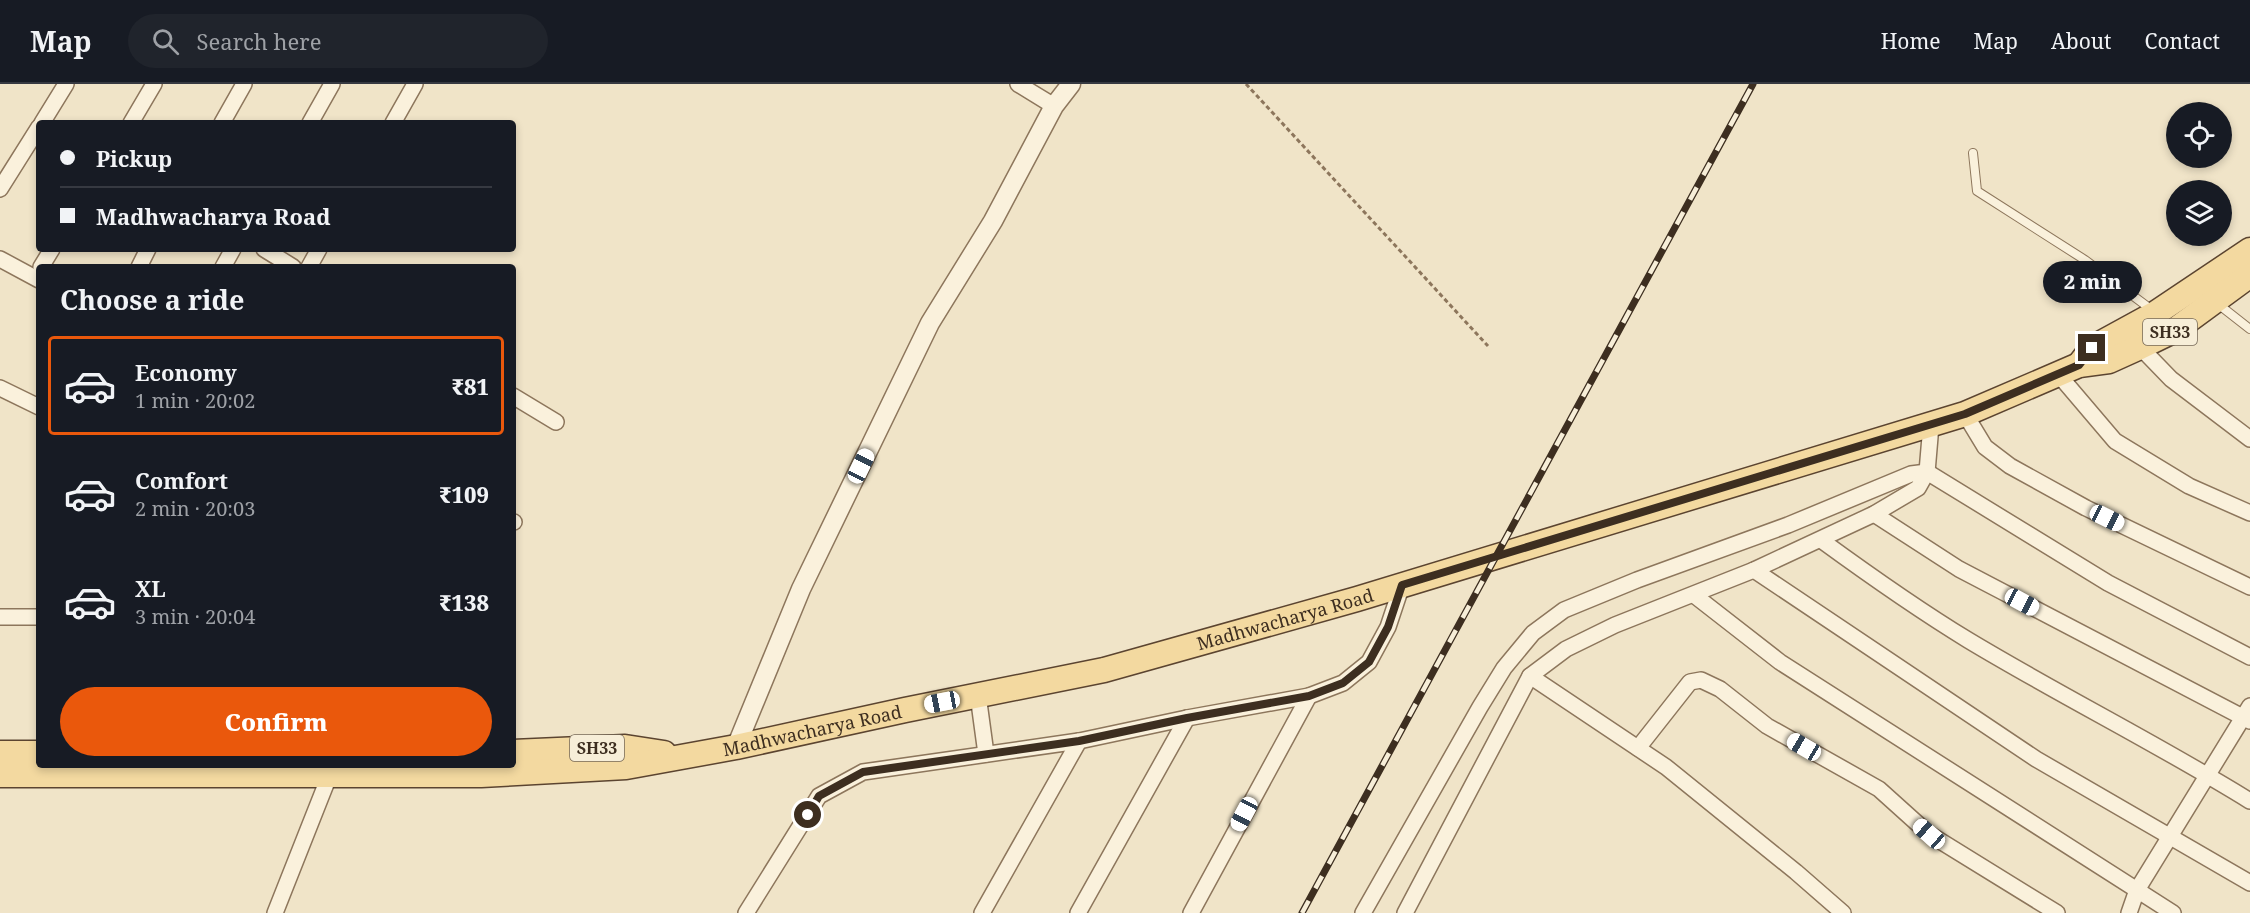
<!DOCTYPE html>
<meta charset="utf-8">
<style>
body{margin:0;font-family:"Noto Serif",serif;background:#20242c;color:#f1f3f6;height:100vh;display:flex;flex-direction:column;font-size:22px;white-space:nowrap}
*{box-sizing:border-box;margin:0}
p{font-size:20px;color:#9ea1a6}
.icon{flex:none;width:33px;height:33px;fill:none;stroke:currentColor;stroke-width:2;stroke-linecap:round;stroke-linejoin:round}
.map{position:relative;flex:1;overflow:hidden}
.side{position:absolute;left:36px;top:180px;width:480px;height:504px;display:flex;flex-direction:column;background:#171b24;border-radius:6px;box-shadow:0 3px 9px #0003}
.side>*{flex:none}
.top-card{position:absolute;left:36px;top:36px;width:480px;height:132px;border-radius:6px;box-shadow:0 3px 9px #0003;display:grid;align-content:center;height:132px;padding:0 24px;background:#171b24}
.controls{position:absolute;left:2166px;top:18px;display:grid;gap:12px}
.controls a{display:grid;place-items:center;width:66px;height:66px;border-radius:50%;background:#171b24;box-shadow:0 3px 9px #0003;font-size:30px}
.end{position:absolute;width:27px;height:27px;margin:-14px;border:8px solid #3d2e20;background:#fff;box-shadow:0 0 0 3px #fff}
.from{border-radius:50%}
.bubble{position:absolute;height:42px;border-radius:21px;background:#171b24;box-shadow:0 3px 9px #0003;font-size:20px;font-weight:800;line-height:42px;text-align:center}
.car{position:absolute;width:18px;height:36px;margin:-18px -9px;border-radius:8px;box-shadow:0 0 4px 2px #0007;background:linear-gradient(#fff 24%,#345 0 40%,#fff 0 76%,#345 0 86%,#fff 0)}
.top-card b{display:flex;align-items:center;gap:21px;height:57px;font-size:22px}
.top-card b+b{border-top:2px solid #363941}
.top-card i{width:15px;height:15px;background:#f1f3f6}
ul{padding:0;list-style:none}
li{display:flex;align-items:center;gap:18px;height:99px;margin:0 12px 9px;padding:0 12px;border:3px solid transparent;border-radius:6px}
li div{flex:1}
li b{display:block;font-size:22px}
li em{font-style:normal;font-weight:800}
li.current{border-color:#ea580c}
li>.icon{width:54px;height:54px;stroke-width:1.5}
h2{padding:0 24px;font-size:27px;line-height:72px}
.primary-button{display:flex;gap:12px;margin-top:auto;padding:12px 24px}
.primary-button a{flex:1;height:69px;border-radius:36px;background:#ea580c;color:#fff;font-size:24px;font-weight:800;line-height:69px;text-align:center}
header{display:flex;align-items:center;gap:36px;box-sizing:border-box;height:84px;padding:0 30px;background:#171b24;border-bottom:2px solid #363941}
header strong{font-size:28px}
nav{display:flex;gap:33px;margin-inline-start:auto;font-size:21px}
.search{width:420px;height:54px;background:#20242c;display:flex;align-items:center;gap:15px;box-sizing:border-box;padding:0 21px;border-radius:33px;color:#9ea1a6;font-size:22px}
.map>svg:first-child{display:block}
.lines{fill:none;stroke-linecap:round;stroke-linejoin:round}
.service-casing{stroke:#8d765c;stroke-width:10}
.minor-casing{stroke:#8d765c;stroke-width:18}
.tertiary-casing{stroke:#8d765c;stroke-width:21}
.primary-casing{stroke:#5b4430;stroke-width:27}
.path{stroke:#8d765c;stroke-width:3;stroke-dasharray:4.5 3;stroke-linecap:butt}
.service{stroke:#faf1dc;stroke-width:8}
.minor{stroke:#faf1dc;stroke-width:15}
.tertiary{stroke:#faf1dc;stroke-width:18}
.primary{stroke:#f3d9a0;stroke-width:24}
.rail-casing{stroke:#3d2e20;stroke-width:7}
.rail{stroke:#f7eed8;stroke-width:4.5;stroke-dasharray:14;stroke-linecap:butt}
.route{stroke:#3d2e20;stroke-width:8}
.labels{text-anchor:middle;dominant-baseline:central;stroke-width:4.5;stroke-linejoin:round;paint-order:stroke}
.shield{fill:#f7eed8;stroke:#756857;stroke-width:1.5}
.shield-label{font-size:16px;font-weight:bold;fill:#3d2e20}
.street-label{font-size:18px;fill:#3d2e20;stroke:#f7eed8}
</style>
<header>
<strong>Map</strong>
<div class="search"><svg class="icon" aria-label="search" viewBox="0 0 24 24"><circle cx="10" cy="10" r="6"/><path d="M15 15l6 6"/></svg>Search here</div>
<nav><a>Home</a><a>Map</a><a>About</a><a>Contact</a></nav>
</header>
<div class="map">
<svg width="2250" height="829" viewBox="0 0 2250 829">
<rect width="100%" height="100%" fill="#f0e4c8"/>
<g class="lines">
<g class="service-casing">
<g id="service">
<polyline points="1973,69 1977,107 2085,176 2152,226"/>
<polyline points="2218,220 2250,245"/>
</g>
</g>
<g class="minor-casing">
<g id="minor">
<polyline points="1018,0 1054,22"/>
<polyline points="42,39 66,0"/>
<polyline points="131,39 154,0"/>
<polyline points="222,39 244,0"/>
<polyline points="310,39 332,0"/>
<polyline points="393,39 415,0"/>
<polyline points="0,105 39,43"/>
<polyline points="264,165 293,183"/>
<polyline points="0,175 39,196"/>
<polyline points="41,183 52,165"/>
<polyline points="139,183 148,165"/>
<polyline points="223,183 233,165"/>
<polyline points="309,183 319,165"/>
<polyline points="2140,263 2171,295 2250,355"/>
<polyline points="2058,290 2115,357 2189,402 2250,429"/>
<polyline points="0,304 39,323"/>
<polyline points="513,312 556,338"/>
<polyline points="1965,330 1985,363 2010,382 2086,424 2250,503"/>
<polyline points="1874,430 1959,485 2250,637"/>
<polyline points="513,438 514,438"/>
<path d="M1821,456C1869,491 1917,525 1968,556C2061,612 2158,660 2250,717"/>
<polyline points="1754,486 2036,675 2250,799"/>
<polyline points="1694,511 1780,578 2173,829"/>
<polyline points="0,533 39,533"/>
<polyline points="1530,592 1666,683 1796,788 1843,829"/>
<polyline points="978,611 986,670"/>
<polyline points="1638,664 1690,598 1701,596 1720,605 1767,642 1879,705 1929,750 2057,829"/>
<polyline points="275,829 330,690"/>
<polyline points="746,829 819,712 863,688 1079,657 1187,634 1309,612 1343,599 1369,578 1388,543 1402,501"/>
<polyline points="982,829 1079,657"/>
<polyline points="1078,829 1187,634"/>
<polyline points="1191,829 1309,612"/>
<polyline points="1363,829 1480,623 1504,584 1533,549 1564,526 1637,496 1788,441 1911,390 1927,388 2108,499 2250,573"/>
<polyline points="1405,829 1530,592 1566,565 1615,541 1754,486 1874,430 1918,404 1927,388 1931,341"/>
<polyline points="2129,829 2137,806 2250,622"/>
</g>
</g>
<g class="tertiary-casing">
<polyline id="tertiary" points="736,663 801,505 930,239 993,137 1054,22 1071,0"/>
</g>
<g class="primary-casing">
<g id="primary">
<polyline points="2079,281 2092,264 2156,229 2250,166"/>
<polyline points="513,668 625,663 664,669"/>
<polyline points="0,669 39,669"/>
<path id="s1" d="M0,691H481L626,683L736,663L905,626L1104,586L1357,515L1965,330L2079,281L2109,277L2140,263L2175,246L2250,191"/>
</g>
</g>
<polyline class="path" points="1246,0 1488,262"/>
<use href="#service" class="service"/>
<use href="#minor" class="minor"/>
<use href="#tertiary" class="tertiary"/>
<use href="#primary" class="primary"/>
<g class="rail-casing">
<polyline id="rail" points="1302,829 1753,0"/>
</g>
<use href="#rail" class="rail"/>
</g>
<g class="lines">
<polyline class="route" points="808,731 819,712 863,688 1079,657 1187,634 1309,612 1343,599 1369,578 1388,543 1402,501 1965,330 2079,281 2092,264"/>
</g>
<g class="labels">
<g class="shield">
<rect x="2143" y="235" width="54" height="26" rx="4.5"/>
<rect x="570" y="651" width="54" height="26" rx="4.5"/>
</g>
<g class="shield-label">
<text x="2170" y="248">SH33</text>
<text x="597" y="664">SH33</text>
</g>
<g class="street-label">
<text stroke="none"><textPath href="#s1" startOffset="1302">Madhwacharya Road</textPath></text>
<text stroke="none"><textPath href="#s1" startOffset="816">Madhwacharya Road</textPath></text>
</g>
</g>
</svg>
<div class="controls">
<a><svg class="icon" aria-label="locate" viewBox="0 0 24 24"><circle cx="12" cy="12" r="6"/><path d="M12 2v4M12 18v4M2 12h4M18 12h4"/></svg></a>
<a><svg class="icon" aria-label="layers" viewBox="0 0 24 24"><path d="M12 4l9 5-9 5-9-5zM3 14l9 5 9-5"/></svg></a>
</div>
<i class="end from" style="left:808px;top:731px"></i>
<i class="end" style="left:2092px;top:264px"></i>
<div class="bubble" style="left:2043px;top:177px;width:99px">2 min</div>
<i class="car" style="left:861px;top:382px;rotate:26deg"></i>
<i class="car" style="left:2107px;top:434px;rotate:116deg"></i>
<i class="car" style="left:2022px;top:518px;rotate:118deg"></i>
<i class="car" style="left:942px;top:618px;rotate:259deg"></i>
<i class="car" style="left:1804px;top:663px;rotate:300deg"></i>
<i class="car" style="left:1244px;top:730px;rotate:208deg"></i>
<i class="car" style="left:1929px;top:750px;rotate:311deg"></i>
<div class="top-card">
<b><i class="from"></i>Pickup</b>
<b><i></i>Madhwacharya Road</b>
</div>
<section class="side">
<h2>Choose a ride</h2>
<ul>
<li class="current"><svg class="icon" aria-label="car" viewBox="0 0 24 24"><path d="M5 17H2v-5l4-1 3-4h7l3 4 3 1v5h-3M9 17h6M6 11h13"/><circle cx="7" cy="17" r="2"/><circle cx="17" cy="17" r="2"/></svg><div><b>Economy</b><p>1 min · 20:02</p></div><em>₹81</em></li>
<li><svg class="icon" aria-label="car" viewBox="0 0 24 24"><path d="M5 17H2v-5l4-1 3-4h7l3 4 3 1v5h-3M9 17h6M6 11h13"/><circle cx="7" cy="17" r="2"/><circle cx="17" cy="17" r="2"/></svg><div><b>Comfort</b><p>2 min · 20:03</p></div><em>₹109</em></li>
<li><svg class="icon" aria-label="car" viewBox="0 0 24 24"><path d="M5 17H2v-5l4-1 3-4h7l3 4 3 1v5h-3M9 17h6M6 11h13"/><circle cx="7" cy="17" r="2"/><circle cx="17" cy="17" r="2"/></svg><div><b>XL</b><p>3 min · 20:04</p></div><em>₹138</em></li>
</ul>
<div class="primary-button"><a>Confirm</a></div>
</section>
</div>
